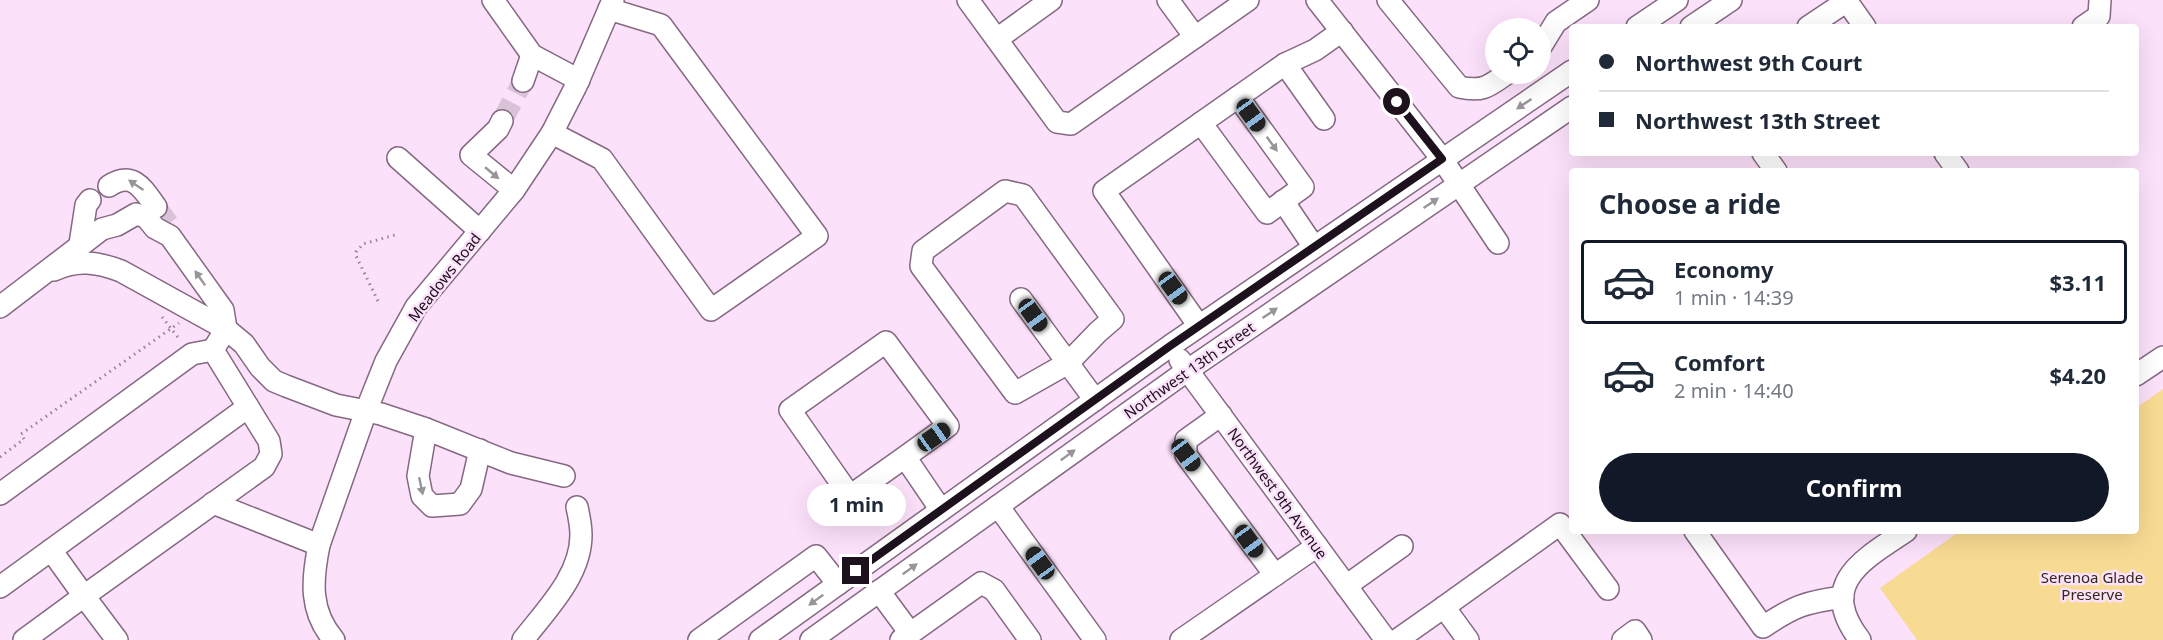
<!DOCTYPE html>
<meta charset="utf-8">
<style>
body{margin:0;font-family:"Noto Sans",sans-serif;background:#f2f2f3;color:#1f2937;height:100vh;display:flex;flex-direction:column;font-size:22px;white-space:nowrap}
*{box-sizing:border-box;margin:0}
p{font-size:20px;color:#747a83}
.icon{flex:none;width:33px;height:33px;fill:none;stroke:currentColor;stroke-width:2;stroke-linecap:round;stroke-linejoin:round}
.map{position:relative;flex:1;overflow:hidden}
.side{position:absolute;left:1569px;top:168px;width:570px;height:366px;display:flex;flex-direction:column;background:#fff;border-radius:6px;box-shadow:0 6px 24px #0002}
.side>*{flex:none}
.guide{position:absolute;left:1569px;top:24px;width:570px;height:132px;border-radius:6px;box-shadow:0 6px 24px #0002;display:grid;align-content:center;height:132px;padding:0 30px;background:#fff}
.tools{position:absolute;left:1485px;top:18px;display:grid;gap:12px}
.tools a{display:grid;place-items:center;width:66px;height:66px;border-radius:50%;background:#fff;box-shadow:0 6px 24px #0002;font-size:30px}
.end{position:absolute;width:27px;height:27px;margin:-14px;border:8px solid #1c111c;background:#fff;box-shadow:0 0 0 3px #fff}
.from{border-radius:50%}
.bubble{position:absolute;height:42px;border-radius:21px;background:#fff;box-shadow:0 6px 24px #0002;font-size:20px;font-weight:700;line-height:42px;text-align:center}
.car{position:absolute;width:18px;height:36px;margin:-18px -9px;border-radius:8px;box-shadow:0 0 4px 2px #0007;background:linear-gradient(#222 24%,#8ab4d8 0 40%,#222 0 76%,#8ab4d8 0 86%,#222 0)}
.guide b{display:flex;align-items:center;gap:21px;height:57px;font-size:22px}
.guide b+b{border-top:2px solid #e0e1e3}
.guide i{width:15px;height:15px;background:#1f2937}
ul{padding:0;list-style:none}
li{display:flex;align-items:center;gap:18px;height:84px;margin:0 12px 9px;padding:0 18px;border:3px solid transparent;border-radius:6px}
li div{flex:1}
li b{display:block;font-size:22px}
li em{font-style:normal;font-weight:700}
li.active{border-color:#111827}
li>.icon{width:54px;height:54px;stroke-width:1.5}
h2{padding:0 30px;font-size:27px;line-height:72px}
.primary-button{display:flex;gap:12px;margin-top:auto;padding:12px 30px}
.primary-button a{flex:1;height:69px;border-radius:36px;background:#111827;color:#fff;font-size:24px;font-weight:700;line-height:69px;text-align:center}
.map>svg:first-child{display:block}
.green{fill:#f8db92}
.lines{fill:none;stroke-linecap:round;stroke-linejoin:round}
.minor-tunnel{stroke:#dac2d9;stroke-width:21;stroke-dasharray:21 10;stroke-linecap:butt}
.minor-casing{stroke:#856882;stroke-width:24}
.path{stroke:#968395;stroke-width:3;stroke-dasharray:1.5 4.5;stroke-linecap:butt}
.minor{stroke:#fff;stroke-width:21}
.oneway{fill:#999499}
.route{stroke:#1c111c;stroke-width:8}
.labels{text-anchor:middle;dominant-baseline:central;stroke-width:5;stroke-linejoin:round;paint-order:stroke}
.street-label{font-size:15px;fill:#1c111c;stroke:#fce1fa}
.park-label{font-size:15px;fill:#312916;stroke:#fce1fa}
</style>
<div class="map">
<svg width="2163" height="640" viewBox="0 0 2163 640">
<rect width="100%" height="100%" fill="#fce1fa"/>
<polygon class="green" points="2163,389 2163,640 1917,640 1880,588 1960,531 2136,531 2136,408"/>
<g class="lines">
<g class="minor-tunnel">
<polyline points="502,121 523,81"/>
<polyline points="156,207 171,227"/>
</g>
<g class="minor-casing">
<g id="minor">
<polyline points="493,0 532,55 579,80"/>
<polyline points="968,0 1057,122 1071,124 1248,0"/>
<polyline points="1168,0 1195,37"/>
<polyline points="1317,0 1442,159 1498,243"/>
<path d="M1388,0L1459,87C1482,92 1488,87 1506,74"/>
<polyline points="1846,0 1865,27"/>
<polyline points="1637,27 1677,0"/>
<polyline points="1691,27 1731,0"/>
<polyline points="1808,27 1847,1"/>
<polyline points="2083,27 2099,16 2100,0"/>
<polyline points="997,39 1051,0"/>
<polyline points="1540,48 1556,22 1588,0"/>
<polyline points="1285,64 1324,119"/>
<polyline points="523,81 532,55"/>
<polyline points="502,121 498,129 471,155 514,190"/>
<polyline points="1201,123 1267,213 1303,187 1238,97"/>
<polyline points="552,133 602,159 711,310 817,236 661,25 609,9"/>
<polyline points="1763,153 1776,171"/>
<polyline points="1945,153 1958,171"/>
<polyline points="398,158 480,231"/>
<path d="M109,186C133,170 143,189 156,207"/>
<polygon points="1005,191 1023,195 1113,319 1098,332 1068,363 1015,393 921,266 923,251"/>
<polyline points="1283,201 1314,247"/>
<polyline points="80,244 86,205 90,200"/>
<path d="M54,270C77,259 97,262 121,271L226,329"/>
<polyline points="1021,299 1095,400"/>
<polyline points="0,307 102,229 117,225 136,214 146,217 155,228 170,236 223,310 226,329"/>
<polyline points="1199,326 1104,191 1285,64 1315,50 1342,31"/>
<polyline points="1180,360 1386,640"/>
<polyline points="2136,375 2163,357"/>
<polyline points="1221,415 1186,440 1186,455 1275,575 1317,546"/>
<polyline points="426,429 418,476 422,496 432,506 460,504 471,489 480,450"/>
<polyline points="905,457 948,426 886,342 790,410 850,496 905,457 941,510"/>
<polyline points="0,494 192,354 213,350"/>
<polyline points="213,503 319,545"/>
<polyline points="998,506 1095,640"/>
<path d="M1695,531L1763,627C1794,606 1806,602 1843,597"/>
<polyline points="51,550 84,596 264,467 271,454 269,441 213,350 226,329 244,344 260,367 274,381 286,386 336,405 381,414 426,429 511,463 564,476"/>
<polyline points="1346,586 1402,546"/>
<polyline points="0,587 248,407"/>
<polyline points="879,591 910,633"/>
<polyline points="24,640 84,596 117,640"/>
<path d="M334,640C309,611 312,580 319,545L366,411L386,361L416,307L514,190L552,133L576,86L613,0"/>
<path d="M523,640C546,610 581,576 581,535C581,526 579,516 577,507"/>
<polyline points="699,640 816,556 838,584"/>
<polyline points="760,640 1170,346 1572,71"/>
<polyline points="811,640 1188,370 1572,107"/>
<polyline points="901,640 981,583 994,590 1030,640"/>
<polyline points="1181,640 1275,575"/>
<polyline points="1397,640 1444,607"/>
<polyline points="1468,640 1444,607 1560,524 1608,589"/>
<polyline points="1623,640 1635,631 1641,640"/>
<path d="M1860,640C1817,584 1862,560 1906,531"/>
</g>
</g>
<g class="path">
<polyline points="378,301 356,256 356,252 363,244 395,235"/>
<polyline points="162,317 180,340"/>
<polyline points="0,457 24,439 21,434 179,323"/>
</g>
<use href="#minor" class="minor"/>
</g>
<defs><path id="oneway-solid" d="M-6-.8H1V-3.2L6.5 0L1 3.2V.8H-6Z" transform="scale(1.5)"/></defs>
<g class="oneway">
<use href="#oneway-solid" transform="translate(1524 104) rotate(146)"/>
<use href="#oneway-solid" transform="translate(1272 144) rotate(54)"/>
<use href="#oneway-solid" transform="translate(492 173) rotate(40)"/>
<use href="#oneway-solid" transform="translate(136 185) rotate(-146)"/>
<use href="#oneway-solid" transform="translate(1431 203) rotate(-34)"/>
<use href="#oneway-solid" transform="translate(200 278) rotate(-125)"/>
<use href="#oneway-solid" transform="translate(1270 313) rotate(-34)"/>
<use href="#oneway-solid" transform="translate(1068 455) rotate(-36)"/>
<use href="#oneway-solid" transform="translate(421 486) rotate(78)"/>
<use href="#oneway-solid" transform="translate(910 569) rotate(-36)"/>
<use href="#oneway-solid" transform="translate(816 600) rotate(144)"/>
</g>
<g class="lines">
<polyline class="route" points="856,571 1170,346 1442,159 1397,102"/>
</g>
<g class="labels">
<g class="street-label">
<text transform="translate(444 277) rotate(-52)">Meadows Road</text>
<text transform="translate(1189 370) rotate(-35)">Northwest 13th Street</text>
<text transform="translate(1278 493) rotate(54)">Northwest 9th Avenue</text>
</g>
<g class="park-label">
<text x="2092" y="577">Serenoa Glade<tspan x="2092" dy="17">Preserve</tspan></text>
</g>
</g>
</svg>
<div class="tools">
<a><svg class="icon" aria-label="locate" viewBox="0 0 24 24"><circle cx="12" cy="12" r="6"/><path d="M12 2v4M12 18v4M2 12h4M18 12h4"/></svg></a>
</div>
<i class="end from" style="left:1397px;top:102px"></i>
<i class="end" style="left:856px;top:571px"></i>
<div class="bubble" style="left:807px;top:484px;width:99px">1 min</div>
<i class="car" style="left:1251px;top:115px;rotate:144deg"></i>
<i class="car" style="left:1173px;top:288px;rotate:144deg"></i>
<i class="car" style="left:1033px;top:315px;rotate:144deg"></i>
<i class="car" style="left:934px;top:437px;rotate:55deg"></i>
<i class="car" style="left:1186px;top:455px;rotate:143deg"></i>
<i class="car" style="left:1249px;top:541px;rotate:144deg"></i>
<i class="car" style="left:1040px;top:563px;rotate:324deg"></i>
<div class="guide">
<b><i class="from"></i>Northwest 9th Court</b>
<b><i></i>Northwest 13th Street</b>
</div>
<section class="side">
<h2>Choose a ride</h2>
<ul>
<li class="active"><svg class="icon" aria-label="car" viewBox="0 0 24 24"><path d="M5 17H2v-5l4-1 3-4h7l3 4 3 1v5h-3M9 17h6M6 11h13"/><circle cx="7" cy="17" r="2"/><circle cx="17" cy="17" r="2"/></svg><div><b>Economy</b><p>1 min · 14:39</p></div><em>$3.11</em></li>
<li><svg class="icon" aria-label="car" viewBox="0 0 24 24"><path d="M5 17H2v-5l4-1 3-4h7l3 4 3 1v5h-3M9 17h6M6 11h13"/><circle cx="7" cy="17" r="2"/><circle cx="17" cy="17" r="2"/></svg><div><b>Comfort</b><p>2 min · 14:40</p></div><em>$4.20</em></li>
</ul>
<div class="primary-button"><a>Confirm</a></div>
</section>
</div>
